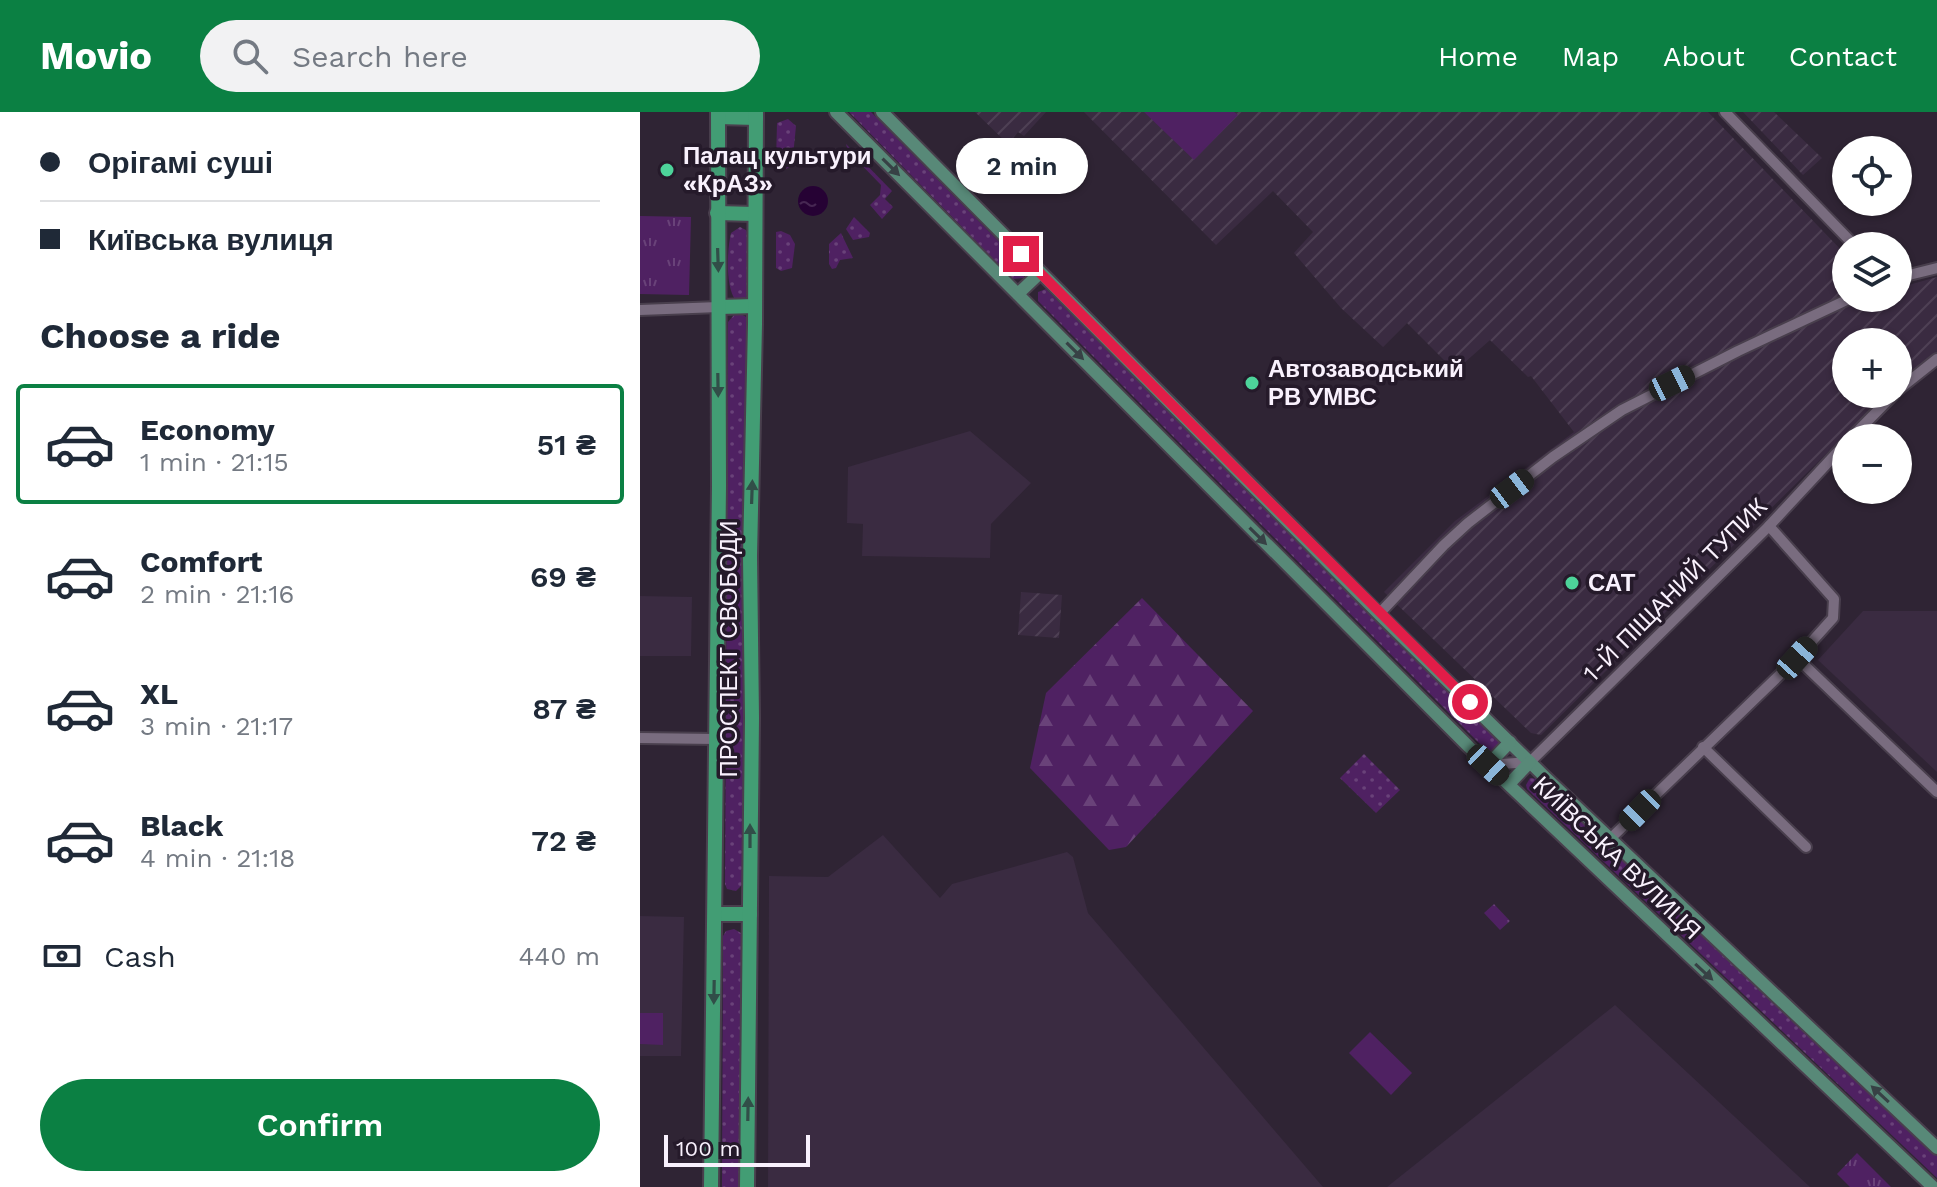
<!DOCTYPE html>
<meta charset="utf-8">
<style>
body{margin:0;font-family:"Work Sans",sans-serif;background:#f2f2f3;color:#1f2937;height:100vh;display:flex;flex-direction:column;font-size:30px;white-space:nowrap}
*{box-sizing:border-box;margin:0}
p{font-size:26px;color:#747a83}
.icon{flex:none;width:44px;height:44px;fill:none;stroke:currentColor;stroke-width:2;stroke-linecap:round;stroke-linejoin:round}
.map{position:relative;flex:1;overflow:hidden}
.drawer{display:flex;flex-direction:column;background:#fff;width:640px}
.drawer>*{flex:none}
.guide{display:grid;align-content:center;height:176px;padding:0 40px;background:#fff}
.controls{position:absolute;left:1192px;top:24px;display:grid;gap:16px}
.controls a{display:grid;place-items:center;width:80px;height:80px;border-radius:50%;background:#fff;box-shadow:0 2px 6px #0004;font-size:40px}
.scale{position:absolute;left:24px;bottom:20px;width:146px;box-sizing:border-box;padding-left:8px;border:4px solid #f9f1fd;border-top:0;font-size:22px;line-height:28px;white-space:nowrap;color:#f9f1fd;-webkit-text-stroke:6px #251a2a;paint-order:stroke}
.end{position:absolute;width:36px;height:36px;margin:-18px;border:10px solid #e11d48;background:#fff;box-shadow:0 0 0 4px #fff}
.from{border-radius:50%}
.bubble{position:absolute;height:56px;border-radius:28px;background:#fff;box-shadow:0 2px 6px #0004;font-size:26px;font-weight:600;line-height:56px;text-align:center}
.car{position:absolute;width:24px;height:48px;margin:-24px -12px;border-radius:10px;box-shadow:0 0 6px 2px #0007;background:linear-gradient(#222 24%,#8ab4d8 0 40%,#222 0 76%,#8ab4d8 0 86%,#222 0)}
.guide b{display:flex;align-items:center;gap:28px;height:76px;font-size:30px}
.guide b+b{border-top:2px solid #e0e1e3}
.guide i{width:20px;height:20px;background:#1f2937}
ul{padding:0;list-style:none}
li{display:flex;align-items:center;gap:24px;height:120px;margin:0 16px 12px;padding:0 24px;border:4px solid transparent;border-radius:8px}
li div{flex:1}
li b{display:block;font-size:30px}
li em{font-style:normal;font-weight:600}
li.selected{border-color:#0b8043}
li>.icon{width:72px;height:72px;stroke-width:1.5}
h2{padding:0 40px;font-size:36px;line-height:96px}
.pay{display:flex;align-items:center;gap:20px;height:88px;padding:0 40px;font-size:30px}
.pay p{margin-inline-start:auto}
.button{display:flex;gap:16px;margin-top:auto;padding:16px 40px}
.button a{flex:1;height:92px;border-radius:48px;background:#0b8043;color:#fff;font-size:32px;font-weight:600;line-height:92px;text-align:center}
header{display:flex;align-items:center;gap:48px;box-sizing:border-box;height:112px;padding:0 40px;background:#0b8043;color:#fff}
header strong{font-size:38px}
nav{display:flex;gap:44px;margin-inline-start:auto;font-size:28px}
.search{width:560px;height:72px;background:#f2f2f3;display:flex;align-items:center;gap:20px;box-sizing:border-box;padding:0 28px;border-radius:44px;color:#747a83;font-size:30px}
main{display:flex;flex:1;min-height:0}
.map>svg:first-child{display:block}
.built{fill:#3a2b41}
.industrial{fill:url(#industrial-furrows)}
.grass{fill:url(#grass-dots)}
.forest{fill:url(#forest-firs)}
.park{fill:url(#park-tufts)}
.pitch{fill:#4f2162}
.water{fill:url(#water-ripples)}
.lines{fill:none;stroke-linecap:round;stroke-linejoin:round}
.minor-casing{stroke:#493f4d;stroke-width:14}
.major-casing{stroke:#493f4d;stroke-width:16}
.highway-casing{stroke:#493f4d;stroke-width:18}
.minor{stroke:#796c7f;stroke-width:10}
.major{stroke:#588978;stroke-width:12}
.highway{stroke:#429d74;stroke-width:14}
.oneway{fill:#374145}
.oneway2{fill:#314e48}
.route{stroke:#e11d48;stroke-width:10}
.poi-dot{fill:#4dd39a;stroke:#251a2a;stroke-width:3}
.labels{text-anchor:middle;dominant-baseline:central;stroke-width:7;stroke-linejoin:round;paint-order:stroke}
.poi-label{font-size:24px;font-weight:bold;fill:#f9f1fd;stroke:#251a2a;text-anchor:start}
.street-label{font-size:24px;fill:#f9f1fd;stroke:#251a2a}
</style>
<header>
<strong>Movio</strong>
<div class="search"><svg class="icon" aria-label="search" viewBox="0 0 24 24"><circle cx="10" cy="10" r="6"/><path d="M15 15l6 6"/></svg>Search here</div>
<nav><a>Home</a><a>Map</a><a>About</a><a>Contact</a></nav>
</header>
<main>
<section class="drawer">
<div class="guide">
<b><i class="from"></i>Орігамі суші</b>
<b><i></i>Київська вулиця</b>
</div>
<h2>Choose a ride</h2>
<ul>
<li class="selected"><svg class="icon" aria-label="car" viewBox="0 0 24 24"><path d="M5 17H2v-5l4-1 3-4h7l3 4 3 1v5h-3M9 17h6M6 11h13"/><circle cx="7" cy="17" r="2"/><circle cx="17" cy="17" r="2"/></svg><div><b>Economy</b><p>1 min · 21:15</p></div><em>51 ₴</em></li>
<li><svg class="icon" aria-label="car" viewBox="0 0 24 24"><path d="M5 17H2v-5l4-1 3-4h7l3 4 3 1v5h-3M9 17h6M6 11h13"/><circle cx="7" cy="17" r="2"/><circle cx="17" cy="17" r="2"/></svg><div><b>Comfort</b><p>2 min · 21:16</p></div><em>69 ₴</em></li>
<li><svg class="icon" aria-label="car" viewBox="0 0 24 24"><path d="M5 17H2v-5l4-1 3-4h7l3 4 3 1v5h-3M9 17h6M6 11h13"/><circle cx="7" cy="17" r="2"/><circle cx="17" cy="17" r="2"/></svg><div><b>XL</b><p>3 min · 21:17</p></div><em>87 ₴</em></li>
<li><svg class="icon" aria-label="car" viewBox="0 0 24 24"><path d="M5 17H2v-5l4-1 3-4h7l3 4 3 1v5h-3M9 17h6M6 11h13"/><circle cx="7" cy="17" r="2"/><circle cx="17" cy="17" r="2"/></svg><div><b>Black</b><p>4 min · 21:18</p></div><em>72 ₴</em></li>
</ul>
<div class="pay"><svg class="icon" aria-label="cash" viewBox="0 0 24 24"><path d="M3 7h18v10H3z"/><circle cx="12" cy="12" r="2"/></svg>Cash<p>440 m</p></div>
<div class="button"><a>Confirm</a></div>
</section>
<div class="map">
<svg width="1297" height="1075" viewBox="0 0 1297 1075">
<defs>
<pattern id="industrial-furrows" width="10" height="10" patternUnits="userSpaceOnUse" patternTransform="scale(2)"><rect width="10" height="10" fill="#3a2b41"/><path d="M-1 1l2-2M0 10L10 0M9 11l2-2" fill="none" stroke="#4e4054"/></pattern>
<pattern id="grass-dots" width="8" height="8" patternUnits="userSpaceOnUse" patternTransform="scale(2)"><rect width="8" height="8" fill="#4f2162"/><path d="M2 2h.1M6 6h.1" fill="none" stroke="#694279" stroke-width="1.8" stroke-linecap="round"/></pattern>
<pattern id="forest-firs" width="22" height="20" patternUnits="userSpaceOnUse" patternTransform="scale(2)"><rect width="22" height="20" fill="#4f2162"/><path d="M5 1l3.5 6h-7zM16 11l3.5 6h-7z" fill="#694279"/></pattern>
<pattern id="park-tufts" width="24" height="20" patternUnits="userSpaceOnUse" patternTransform="scale(2)"><rect width="24" height="20" fill="#4f2162"/><path d="M3 7l-1-3M5 7V3M7 7l1-3M15 17l-1-3M17 17v-4M19 17l1-3" fill="none" stroke="#694279"/></pattern>
<pattern id="water-ripples" width="26" height="14" patternUnits="userSpaceOnUse" patternTransform="scale(2)"><rect width="26" height="14" fill="#260234"/><path d="M2 4q2-2 4 0t4 0M15 11q2-2 4 0t4 0" fill="none" stroke="#462752"/></pattern>
</defs>
<rect width="100%" height="100%" fill="#2f2434"/>
<g class="built">
<polygon points="330,319 391,371 351,412 350,446 222,444 223,412 207,411 208,355"/>
<polygon points="0,484 52,485 51,544 0,544"/>
<polygon points="1223,499 1297,499 1297,660 1178,548"/>
<polygon points="243,723 300,786 312,772 427,740 433,745 448,801 683,1075 128,1075 129,764 188,765"/>
<polygon points="0,804 44,805 41,944 0,944"/>
<polygon points="975,893 1170,1075 747,1075"/>
</g>
<g class="industrial">
<polygon points="335,0 406,0 384,24 378,20 368,32"/>
<polygon points="444,0 1068,0 1206,143 1206,186 1258,186 1258,176 1297,165 1297,241 1268,261 1258,271 1258,230 1206,230 1206,282 1247,282 901,623 891,621 744,480 815,409 934,320 891,264 888,265 850,228 815,259 767,211 743,235 701,196 654,141 673,120 633,79 576,133"/>
<polygon points="1103,0 1134,0 1182,46 1163,63"/>
<polygon points="381,480 422,483 419,526 378,523"/>
</g>
<g class="grass">
<polygon points="209,0 231,0 385,156 384,166 373,167"/>
<polygon points="148,7 156,14 152,54 146,57 137,55 136,50 137,11"/>
<polygon points="206,32 252,79 245,87 253,95 242,107 230,93 240,83 241,73 208,39"/>
<polygon points="214,105 230,121 229,125 213,128 206,117"/>
<path d="M100,115L106,118L109,124V178L105,187L96,189C85,175 87,138 91,121Z"/>
<polygon points="141,119 150,123 155,132 152,156 141,159 136,156 136,120"/>
<polygon points="201,121 213,146 200,148 196,156 192,157 189,152 189,132"/>
<polygon points="406,177 860,629 860,632 853,641 848,640 398,189 398,180"/>
<polygon points="101,202 108,206 109,212 103,772 96,779 87,777 85,772 88,210 94,203"/>
<polygon points="724,642 760,678 736,701 700,666"/>
<polygon points="890,666 898,667 1297,1044 1297,1066 887,677 886,673"/>
<polygon points="94,817 101,821 103,827 101,1075 82,1075 83,824 86,819"/>
</g>
<polygon class="forest" points="502,486 613,599 486,735 469,738 390,656 406,581"/>
<g class="park">
<polygon points="0,104 51,105 49,183 0,182"/>
<polygon points="854,792 870,809 860,818 844,801"/>
<polygon points="1217,1041 1251,1075 1210,1075 1197,1062"/>
</g>
<g class="pitch">
<polygon points="504,0 594,0 598,3 554,48"/>
<polygon points="0,901 23,901 23,933 0,932"/>
<polygon points="730,920 772,961 751,983 709,941"/>
</g>
<circle class="water" cx="173" cy="89" r="15"/>
<g class="lines">
<g class="minor-casing">
<g id="minor">
<polyline points="1085,0 1215,134"/>
<polyline points="1258,161 1269,163 1297,156"/>
<polyline points="0,198 79,195"/>
<polyline points="1258,278 1297,247"/>
<polyline points="1211,326 1254,282"/>
<polyline points="739,502 804,433 828,411 913,345 982,298 1098,239 1211,186"/>
<polyline points="1157,546 1297,680"/>
<polyline points="0,626 76,627"/>
<polyline points="1063,635 1166,735"/>
<polyline points="848,653 890,650 1129,414 1206,331"/>
<polyline points="970,727 1157,546 1193,506 1194,487 1129,414"/>
</g>
</g>
<g class="major-casing">
<g id="major">
<polyline points="196,0 829,635 1293,1075"/>
<polyline points="242,0 739,502 905,665 1297,1036"/>
<polyline points="378,182 400,161"/>
<polyline points="848,653 870,630"/>
<polyline points="869,672 890,650"/>
</g>
</g>
<g class="highway-casing">
<g id="highway">
<polyline points="78,5 116,6"/>
<polyline points="77,101 115,102"/>
<polyline points="79,195 115,194"/>
<polyline points="76,802 110,802"/>
<polyline points="71,1075 79,374 78,0"/>
<polyline points="107,1075 112,606 110,444 115,212 116,0"/>
</g>
</g>
<use href="#minor" class="minor"/>
<use href="#major" class="major"/>
<use href="#highway" class="highway"/>
</g>
<defs><path id="oneway-solid" d="M-6-.8H1V-3.2L6.5 0L1 3.2V.8H-6Z" transform="scale(2)"/></defs>
<g class="oneway">
<use href="#oneway-solid" transform="translate(251 55) rotate(45)"/>
<use href="#oneway-solid" transform="translate(435 239) rotate(45)"/>
<use href="#oneway-solid" transform="translate(618 424) rotate(45)"/>
<use href="#oneway-solid" transform="translate(1064 860) rotate(43)"/>
<use href="#oneway-solid" transform="translate(1240 982) rotate(-137)"/>
</g>
<g class="oneway2">
<use href="#oneway-solid" transform="translate(78 148) rotate(88)"/>
<use href="#oneway-solid" transform="translate(78 273) rotate(89)"/>
<use href="#oneway-solid" transform="translate(112 380) rotate(-88)"/>
<use href="#oneway-solid" transform="translate(110 724) rotate(-90)"/>
<use href="#oneway-solid" transform="translate(74 880) rotate(91)"/>
<use href="#oneway-solid" transform="translate(108 997) rotate(-89)"/>
</g>
<g class="lines">
<polyline class="route" points="381,142 830,590"/>
</g>
<g class="poi-dot">
<circle cx="27" cy="58" r="8"/>
<circle cx="612" cy="271" r="8"/>
<circle cx="932" cy="471" r="8"/>
</g>
<g class="labels">
<g class="poi-label">
<text x="43" y="44">Палац культури<tspan x="43" dy="28">«КрАЗ»</tspan></text>
<text x="628" y="257">Автозаводський<tspan x="628" dy="28">РВ УМВС</tspan></text>
<text x="948" y="471">САТ</text>
</g>
<g class="street-label">
<text transform="translate(1035 478) rotate(-45)">1-Й ПІЩАНИЙ ТУПИК</text>
<text transform="translate(89 537) rotate(-90)">ПРОСПЕКТ СВОБОДИ</text>
<text transform="translate(977 746) rotate(44)">КИЇВСЬКА ВУЛИЦЯ</text>
</g>
</g>
</svg>
<div class="controls">
<a><svg class="icon" aria-label="locate" viewBox="0 0 24 24"><circle cx="12" cy="12" r="6"/><path d="M12 2v4M12 18v4M2 12h4M18 12h4"/></svg></a>
<a><svg class="icon" aria-label="layers" viewBox="0 0 24 24"><path d="M12 4l9 5-9 5-9-5zM3 14l9 5 9-5"/></svg></a>
<a>+</a>
<a>−</a>
</div>
<div class="scale">100 m</div>
<i class="end from" style="left:830px;top:590px"></i>
<i class="end" style="left:381px;top:142px"></i>
<div class="bubble" style="left:316px;top:26px;width:132px">2 min</div>
<i class="car" style="left:1032px;top:271px;rotate:64deg"></i>
<i class="car" style="left:872px;top:377px;rotate:53deg"></i>
<i class="car" style="left:1157px;top:546px;rotate:42deg"></i>
<i class="car" style="left:848px;top:653px;rotate:133deg"></i>
<i class="car" style="left:1000px;top:698px;rotate:225deg"></i>
</div>
</main>
